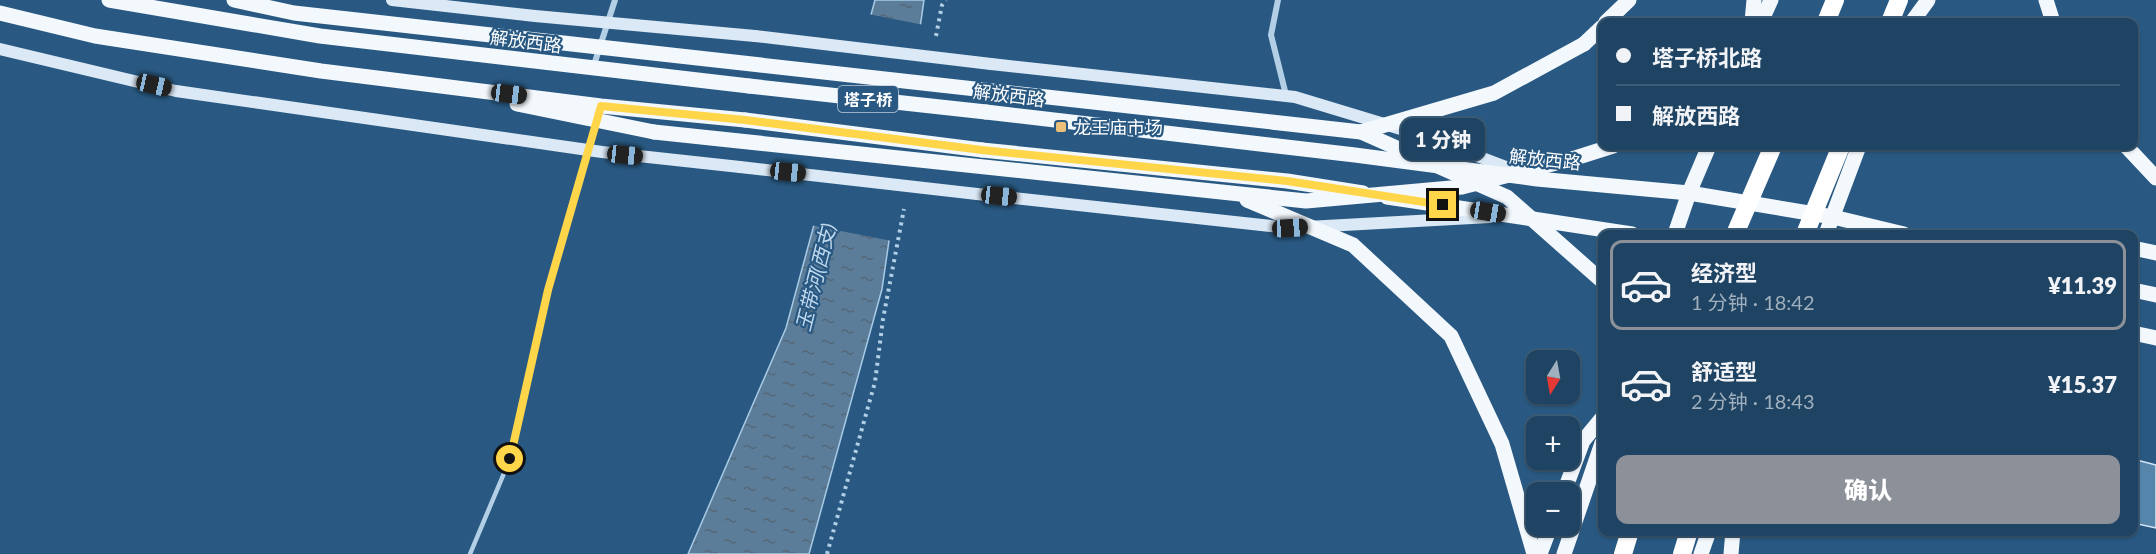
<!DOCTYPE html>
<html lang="zh">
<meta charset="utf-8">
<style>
body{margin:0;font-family:Lato,"Noto Sans SC",sans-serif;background:#2c4e6b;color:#f1f3f6;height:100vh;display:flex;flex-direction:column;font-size:22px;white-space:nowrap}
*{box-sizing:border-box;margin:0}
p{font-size:20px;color:#a1b0be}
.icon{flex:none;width:33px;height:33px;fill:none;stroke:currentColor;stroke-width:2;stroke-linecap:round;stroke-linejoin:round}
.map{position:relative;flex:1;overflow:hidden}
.panel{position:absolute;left:1598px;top:230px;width:540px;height:306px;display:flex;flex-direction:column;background:#1f4362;border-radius:12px;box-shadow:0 2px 4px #0004,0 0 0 2px #3c5c77}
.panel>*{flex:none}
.hud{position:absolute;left:1598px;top:18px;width:540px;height:132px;border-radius:12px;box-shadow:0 2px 4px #0004,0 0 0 2px #3c5c77;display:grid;align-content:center;height:132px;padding:0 18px;background:#1f4362}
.needle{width:39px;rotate:191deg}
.buttons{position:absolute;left:1526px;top:350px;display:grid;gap:12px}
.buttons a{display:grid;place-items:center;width:54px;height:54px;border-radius:12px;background:#1f4362;box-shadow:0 2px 4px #0004,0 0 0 2px #3c5c77;font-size:30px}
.end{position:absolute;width:27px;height:27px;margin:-14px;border:8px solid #ffd54a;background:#111;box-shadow:0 0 0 3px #111}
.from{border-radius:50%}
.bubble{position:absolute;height:42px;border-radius:12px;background:#1f4362;box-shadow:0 2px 4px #0004,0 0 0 2px #3c5c77;font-size:20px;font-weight:800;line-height:42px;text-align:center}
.car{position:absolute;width:18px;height:36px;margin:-18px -9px;border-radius:8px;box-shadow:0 0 4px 2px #0007;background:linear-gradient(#222 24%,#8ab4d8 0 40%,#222 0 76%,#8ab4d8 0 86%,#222 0)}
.hud b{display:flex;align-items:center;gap:21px;height:57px;font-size:22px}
.hud b+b{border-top:2px solid #3c5c77}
.hud i{width:15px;height:15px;background:#f1f3f6}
ul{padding:10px 0 0;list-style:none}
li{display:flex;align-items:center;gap:18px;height:90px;margin:0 12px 9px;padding:0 6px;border:3px solid transparent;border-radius:12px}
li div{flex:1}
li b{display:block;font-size:22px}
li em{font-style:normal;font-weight:800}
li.current{border-color:#8c9099}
li>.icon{width:54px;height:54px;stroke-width:1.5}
.primary-button{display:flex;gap:12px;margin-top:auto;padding:12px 18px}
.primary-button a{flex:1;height:69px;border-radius:12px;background:#8c9099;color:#fff;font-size:24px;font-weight:800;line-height:69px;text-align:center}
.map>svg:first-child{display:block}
.water{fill:url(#water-ripples);stroke:#a7cbe6;stroke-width:1.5}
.pier{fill:#295982}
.building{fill:#5685ac;stroke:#d5e7f5;stroke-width:1.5}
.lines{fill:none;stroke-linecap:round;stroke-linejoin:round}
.path{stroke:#b2cfe6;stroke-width:4;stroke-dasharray:3 4.5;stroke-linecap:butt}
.lane{stroke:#b2cfe6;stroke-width:4.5}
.street{stroke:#b2cfe6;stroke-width:6}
.secondary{stroke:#dbe9f6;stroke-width:12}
.primary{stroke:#f3f8fd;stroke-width:15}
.highway{stroke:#fff;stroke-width:18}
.secondary-bridge{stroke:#dbe9f6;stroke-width:12}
.primary-bridge{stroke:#f3f8fd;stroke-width:15}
.highway-bridge{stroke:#fff;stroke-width:18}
.route{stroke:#ffd54a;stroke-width:8}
.poi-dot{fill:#edc079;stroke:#295982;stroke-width:2}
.labels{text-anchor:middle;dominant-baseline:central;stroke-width:4.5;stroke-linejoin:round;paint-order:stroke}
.shield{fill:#295982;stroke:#bfcdda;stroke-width:1.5}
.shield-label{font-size:16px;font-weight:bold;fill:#fff}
.street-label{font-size:18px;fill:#fff;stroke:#295982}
.poi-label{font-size:18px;fill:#fff;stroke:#295982;text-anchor:start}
.water-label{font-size:20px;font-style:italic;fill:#bed8ee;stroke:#295982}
</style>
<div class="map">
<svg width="2156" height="554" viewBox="0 0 2156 554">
<defs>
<pattern id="water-ripples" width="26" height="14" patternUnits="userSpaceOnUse" patternTransform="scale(1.5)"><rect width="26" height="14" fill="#5c7d99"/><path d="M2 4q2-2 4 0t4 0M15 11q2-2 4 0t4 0" fill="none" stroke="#556776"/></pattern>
</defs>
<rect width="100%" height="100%" fill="#295982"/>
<polygon class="water" points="875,0 924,0 882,289 809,554 688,554 786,328"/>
<polygon class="pier" points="868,14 924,25 892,241 810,225"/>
<polygon class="building" points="2133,459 2156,465 2156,528 2133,523"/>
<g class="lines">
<g class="path">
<polyline points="936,36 942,5 946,0"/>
<polyline points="827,554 875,382 883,319 904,209"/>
</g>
<polyline class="lane" points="470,554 510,459 548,290 596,123"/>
<g class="street">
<polyline points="1278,0 1271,35 1286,95"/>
<polyline points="593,68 615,0"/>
</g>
<g class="secondary">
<polyline points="392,0 535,16 755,36"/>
<polyline points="0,49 176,91 602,152 740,167"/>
<polyline points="991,64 1295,97 1427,137 1522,173"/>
<polyline points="977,194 1289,228 1490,217"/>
</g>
<g class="primary">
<polyline points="109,0 320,36 749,86"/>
<polyline points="2046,0 2053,22"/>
<polyline points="0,13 95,36 321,71 601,106 745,120"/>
<polyline points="1606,22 1629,0"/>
<polyline points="1752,22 1754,0"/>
<polyline points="1761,22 1771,0"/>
<polyline points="1912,22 1928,0"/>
<polyline points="1584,44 1602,27"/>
<polyline points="517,104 654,132"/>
<polyline points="986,112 1355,155 1537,179 1689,193 1833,217 1904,234"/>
<polyline points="2126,146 2156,178"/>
<polyline points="982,150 1287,181 1363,193"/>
<polyline points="1387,197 1632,234"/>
<polyline points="1675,234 1689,193 1709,146"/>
<polyline points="1826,234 1859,146"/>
<polyline points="2133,248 2156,253"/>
<polyline points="2133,290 2156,295"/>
<polyline points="2133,333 2156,338"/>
<polyline points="1564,492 1583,441 1602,418"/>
<polyline points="1540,554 1551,525"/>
<polyline points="1564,554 1602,443"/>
<polyline points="1701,554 1709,531"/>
<polyline points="1731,554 1733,531"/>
</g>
<g class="highway">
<polyline points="1826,22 1835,0"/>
<polyline points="1890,22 1899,0"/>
<polyline points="1623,554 1630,531"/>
<polyline points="1682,554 1689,531"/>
</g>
<g class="secondary-bridge">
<polyline points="755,36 991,64"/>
<polyline points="740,167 977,194"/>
</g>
<g class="primary-bridge">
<polyline points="234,0 294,13 1361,132 1507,197 1602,281"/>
<polyline points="749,86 986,112"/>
<polyline points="745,120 982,150"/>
<polyline points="654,132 1306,201 1462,187 1572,159 1613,146"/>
<polyline points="1361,132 1494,93 1584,44"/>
<polyline points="1247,200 1353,245 1451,336 1502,444 1534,554"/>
</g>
<g class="highway-bridge">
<polyline points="1735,234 1773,146"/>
<polyline points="1805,234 1841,146"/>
</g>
</g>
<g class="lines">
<polyline class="route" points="510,459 548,290 601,106 745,120 982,150 1287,181 1443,205"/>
</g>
<rect class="poi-dot" x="1055" y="121" width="12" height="12" rx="3"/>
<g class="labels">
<rect class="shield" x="838" y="86" width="60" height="26" rx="4.5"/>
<g class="shield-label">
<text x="868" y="99">塔子桥</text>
</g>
<g class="street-label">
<text transform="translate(526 41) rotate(7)">解放西路</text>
<text transform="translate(1009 95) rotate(7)">解放西路</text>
<text transform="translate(1545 159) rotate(6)">解放西路</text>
</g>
<g class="poi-label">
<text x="1073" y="127">龙王庙市场</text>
</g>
<g class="water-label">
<text transform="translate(815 277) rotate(-76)">玉带河(西支)</text>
</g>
</g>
</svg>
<div class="buttons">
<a><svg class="needle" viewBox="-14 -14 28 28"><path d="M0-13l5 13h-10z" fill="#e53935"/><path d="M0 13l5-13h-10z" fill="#a1b0be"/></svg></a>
<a>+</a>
<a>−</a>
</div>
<i class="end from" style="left:510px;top:459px"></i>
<i class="end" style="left:1443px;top:205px"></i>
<div class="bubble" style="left:1401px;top:118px;width:84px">1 分钟</div>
<i class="car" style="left:154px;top:85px;rotate:103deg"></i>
<i class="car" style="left:509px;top:94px;rotate:97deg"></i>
<i class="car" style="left:625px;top:155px;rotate:96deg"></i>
<i class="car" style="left:788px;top:172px;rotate:96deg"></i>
<i class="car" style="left:999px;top:196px;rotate:96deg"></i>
<i class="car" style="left:1488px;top:212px;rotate:99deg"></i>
<i class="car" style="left:1290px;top:228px;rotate:87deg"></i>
<div class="hud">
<b><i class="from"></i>塔子桥北路</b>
<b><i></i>解放西路</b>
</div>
<section class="panel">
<ul>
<li class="current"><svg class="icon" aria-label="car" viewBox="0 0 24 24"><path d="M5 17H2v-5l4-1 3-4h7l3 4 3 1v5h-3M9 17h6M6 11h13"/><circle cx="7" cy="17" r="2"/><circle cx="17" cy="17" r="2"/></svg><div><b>经济型</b><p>1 分钟 · 18:42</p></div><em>¥11.39</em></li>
<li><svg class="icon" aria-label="car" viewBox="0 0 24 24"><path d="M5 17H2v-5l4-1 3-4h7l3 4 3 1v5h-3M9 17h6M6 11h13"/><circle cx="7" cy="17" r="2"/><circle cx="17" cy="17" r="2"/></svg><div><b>舒适型</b><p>2 分钟 · 18:43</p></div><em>¥15.37</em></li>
</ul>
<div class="primary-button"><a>确认</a></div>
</section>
</div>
